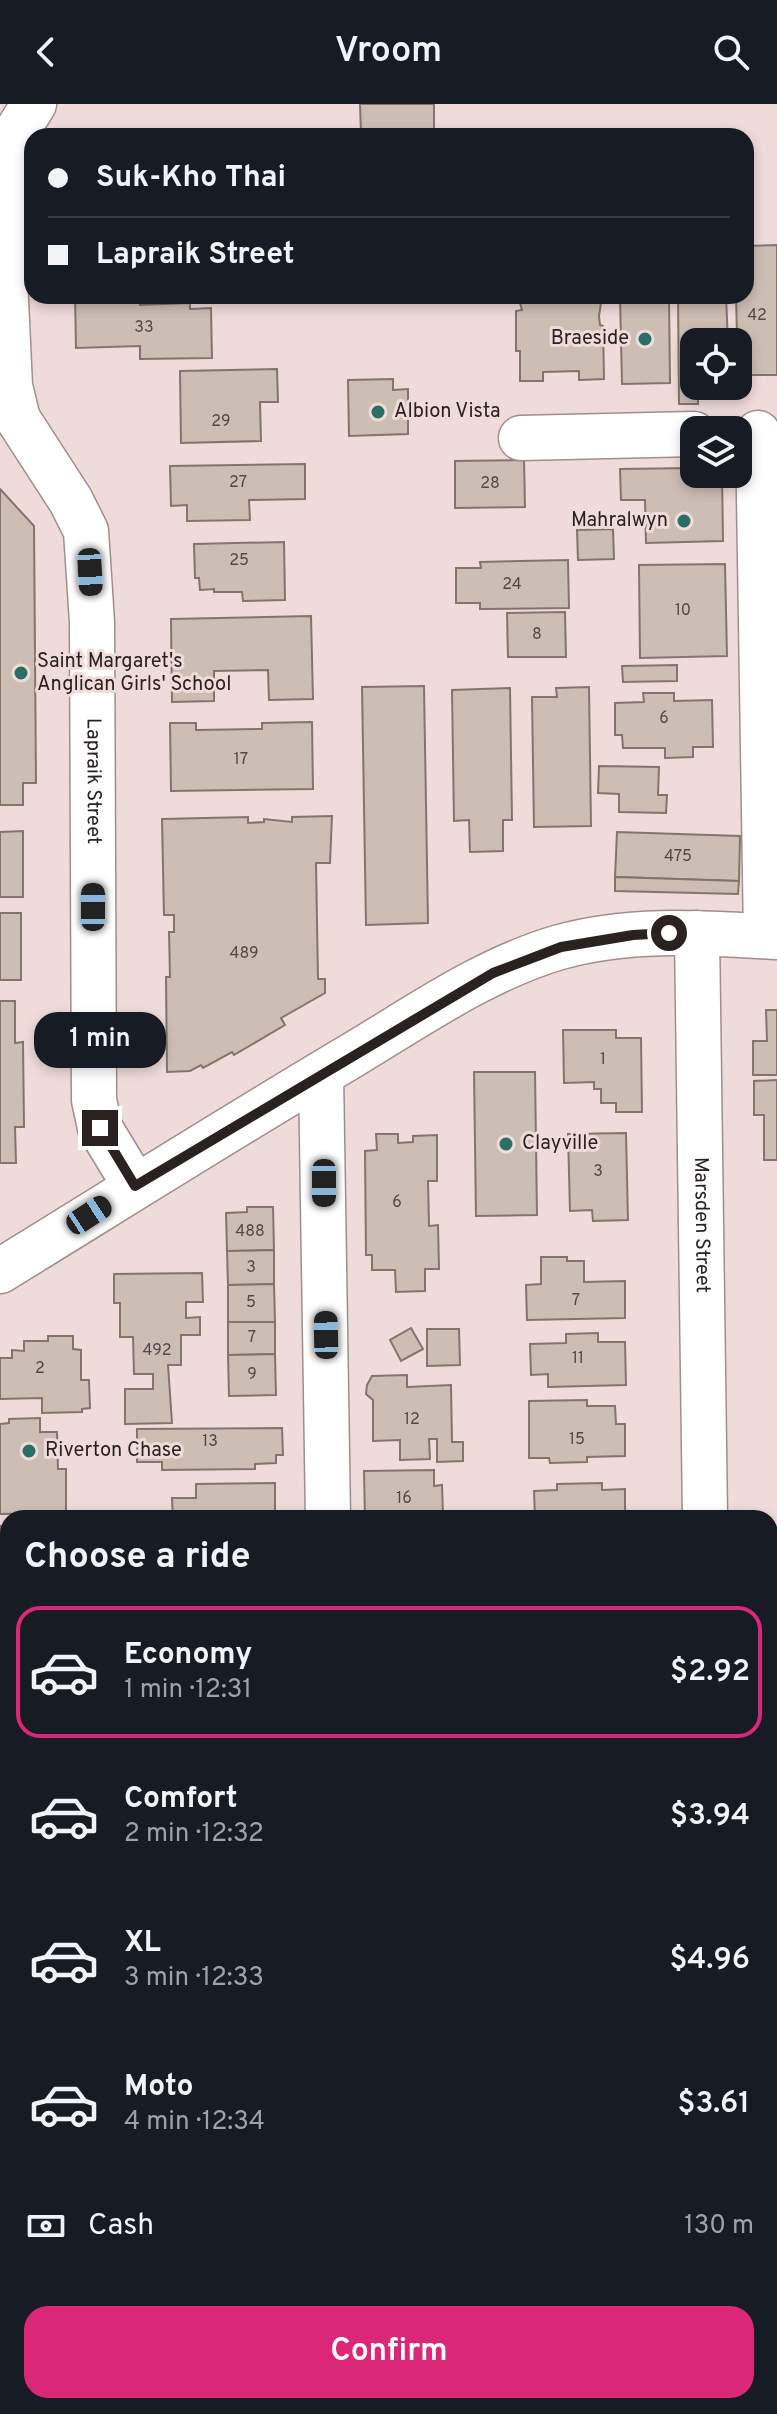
<!DOCTYPE html>
<meta charset="utf-8">
<style>
body{margin:0;font-family:Overpass,sans-serif;background:#20242c;color:#f1f3f6;height:100vh;display:flex;flex-direction:column;font-size:30px;white-space:nowrap}
*{box-sizing:border-box;margin:0}
p{font-size:26px;color:#9ea1a6}
.icon{flex:none;width:44px;height:44px;fill:none;stroke:currentColor;stroke-width:2;stroke-linecap:round;stroke-linejoin:round}
.map{position:relative;flex:1;overflow:hidden}
.side{position:absolute;left:0px;top:1406px;width:778px;height:904px;display:flex;flex-direction:column;background:#171b24;border-radius:24px 24px 0 0;box-shadow:0 4px 12px #0003}
.side>*{flex:none}
.hud{position:absolute;left:24px;top:24px;width:730px;height:176px;border-radius:24px;box-shadow:0 4px 12px #0003;display:grid;align-content:center;height:176px;padding:0 24px;background:#171b24}
.controls{position:absolute;left:680px;top:224px;display:grid;gap:16px}
.controls a{display:grid;place-items:center;width:72px;height:72px;border-radius:16px;background:#171b24;box-shadow:0 4px 12px #0003;font-size:40px}
.end{position:absolute;width:36px;height:36px;margin:-18px;border:10px solid #292221;background:#fff;box-shadow:0 0 0 4px #fff}
.from{border-radius:50%}
.bubble{position:absolute;height:56px;border-radius:24px;background:#171b24;box-shadow:0 4px 12px #0003;font-size:26px;font-weight:600;line-height:56px;text-align:center}
.car{position:absolute;width:24px;height:48px;margin:-24px -12px;border-radius:10px;box-shadow:0 0 6px 2px #0007;background:linear-gradient(#222 24%,#8ab4d8 0 40%,#222 0 76%,#8ab4d8 0 86%,#222 0)}
.hud b{display:flex;align-items:center;gap:28px;height:76px;font-size:30px}
.hud b+b{border-top:2px solid #363941}
.hud i{width:20px;height:20px;background:#f1f3f6}
ul{padding:0;list-style:none}
li{display:flex;align-items:center;gap:24px;height:132px;margin:0 16px 12px;padding:0 8px;border:4px solid transparent;border-radius:24px}
li div{flex:1}
li b{display:block;font-size:30px}
li em{font-style:normal;font-weight:600}
li.current{border-color:#db2777}
li>.icon{width:72px;height:72px;stroke-width:1.5}
h2{padding:0 24px;font-size:36px;line-height:96px}
.pay{display:flex;align-items:center;gap:20px;height:88px;padding:0 24px;font-size:30px}
.pay p{margin-inline-start:auto}
.cta{display:flex;gap:16px;margin-top:auto;padding:16px 24px}
.cta a{flex:1;height:92px;border-radius:24px;background:#db2777;color:#fff;font-size:32px;font-weight:600;line-height:92px;text-align:center}
header{display:flex;justify-content:space-between;align-items:center;height:104px;padding:0 24px;background:#171b24;font-size:36px;font-weight:600}
.map>svg:first-child{display:block}
.building{fill:#cdbeb4;stroke:#83756c;stroke-width:2}
.lines{fill:none;stroke-linecap:round;stroke-linejoin:round}
.minor-casing{stroke:#a08e8d;stroke-width:47}
.highway-casing{stroke:#a08e8d;stroke-width:47}
.minor{stroke:#fff;stroke-width:44}
.highway{stroke:#fff;stroke-width:44}
.route{stroke:#292221;stroke-width:10}
.poi-dot{fill:#296f63;stroke:#efdbd9;stroke-width:3}
.labels{text-anchor:middle;dominant-baseline:central;stroke-width:6;stroke-linejoin:round;paint-order:stroke}
.number-label{font-size:16px;fill:#524946}
.poi-label{font-size:20px;fill:#292221;stroke:#efdbd9;text-anchor:start}
.street-label{font-size:20px;fill:#292221;stroke:#efdbd9}
</style>
<header><svg class="icon" aria-label="back" viewBox="0 0 24 24"><path d="M15 5l-7 7 7 7"/></svg>Vroom<svg class="icon" aria-label="search" viewBox="0 0 24 24"><circle cx="10" cy="10" r="6"/><path d="M15 15l6 6"/></svg></header>
<div class="map">
<svg width="777" height="2310" viewBox="0 0 777 2310">
<rect width="100%" height="100%" fill="#efdbd9"/>
<g class="building">
<polygon points="360,0 434,0 434,28 361,29"/>
<polygon points="777,141 777,271 742,271 742,231 737,232 736,192 746,192 746,142"/>
<polygon points="75,192 140,192 140,201 190,199 190,205 211,204 212,254 140,255 140,242 76,244"/>
<polygon points="518,192 602,192 599,212 600,221 603,222 604,275 579,276 579,267 543,268 543,277 520,277 520,247 516,247 516,207 522,206"/>
<polygon points="620,192 669,192 670,279 622,280"/>
<polygon points="678,192 726,192 728,238 694,238 694,282 698,282 698,300 679,300"/>
<polygon points="277,265 278,298 260,298 261,337 181,339 180,267"/>
<polygon points="393,275 393,286 408,285 408,330 349,332 348,276"/>
<polygon points="524,356 525,403 455,404 455,357"/>
<polygon points="305,360 305,395 249,396 250,416 187,417 187,401 171,402 170,362"/>
<polygon points="694,364 694,370 722,370 723,437 646,439 645,396 621,396 620,365"/>
<polygon points="0,385 34,422 36,679 23,679 23,701 0,701"/>
<polygon points="613,425 614,455 578,456 577,426"/>
<polygon points="284,438 285,496 243,497 242,488 214,488 214,485 200,486 199,474 195,474 194,440"/>
<polygon points="568,456 569,504 480,505 480,499 456,499 456,464 481,464 480,458"/>
<polygon points="725,460 727,552 640,554 639,461"/>
<polygon points="565,508 566,553 508,553 507,509"/>
<polygon points="311,512 313,595 269,596 268,566 214,567 214,597 172,598 171,515"/>
<polygon points="677,561 677,577 623,578 622,562"/>
<polygon points="424,582 428,819 366,821 362,583"/>
<polygon points="589,583 591,722 534,723 532,593 557,593 556,584"/>
<polygon points="510,584 512,716 503,716 503,747 470,748 469,716 454,717 452,586"/>
<polygon points="643,589 674,589 674,597 712,596 713,643 693,643 693,653 665,654 665,644 623,644 622,631 615,631 615,599 644,598"/>
<polygon points="312,618 313,685 171,687 170,619 196,619 196,626 262,625 262,619"/>
<polygon points="599,662 659,663 658,691 667,691 666,709 619,708 619,690 598,689"/>
<polygon points="332,712 330,759 316,759 318,875 325,875 325,889 281,914 285,921 234,951 232,948 203,964 201,961 190,967 167,968 166,873 170,873 169,828 174,828 174,811 164,811 162,715 248,713 248,719 264,718 264,715 292,718 292,713"/>
<polygon points="23,727 23,793 0,793 0,728"/>
<polygon points="617,728 740,732 739,777 615,773"/>
<polygon points="615,773 739,777 738,790 615,787"/>
<rect x="0" y="809" width="21" height="67"/>
<polygon points="0,897 15,897 15,939 23,938 24,1023 15,1023 16,1059 0,1059"/>
<polygon points="766,906 777,906 777,971 753,971 753,937 767,937"/>
<polygon points="563,926 616,926 616,934 641,934 642,1008 616,1008 616,999 601,999 601,985 594,985 594,978 564,979"/>
<polygon points="474,968 535,968 537,1111 476,1112"/>
<polygon points="777,976 777,1056 764,1056 764,1011 754,1011 754,977"/>
<polygon points="626,1029 628,1116 593,1117 592,1106 570,1107 568,1030"/>
<polygon points="376,1030 398,1030 398,1039 413,1038 413,1032 437,1031 437,1077 428,1077 429,1122 438,1121 439,1165 425,1165 425,1187 396,1188 395,1166 372,1166 372,1151 366,1151 365,1047 377,1046"/>
<polygon points="247,1103 273,1103 274,1146 227,1147 226,1109 247,1108"/>
<polygon points="274,1146 274,1180 228,1181 227,1147"/>
<polygon points="541,1153 567,1153 567,1157 584,1157 584,1178 625,1177 625,1214 527,1216 526,1181 541,1180"/>
<polygon points="202,1169 203,1198 186,1198 186,1214 200,1213 200,1231 181,1231 181,1261 168,1261 172,1319 125,1320 125,1285 153,1285 153,1270 134,1270 133,1233 120,1233 120,1199 114,1199 114,1170"/>
<polygon points="274,1180 275,1218 228,1218 228,1181"/>
<polygon points="228,1218 275,1218 275,1250 228,1251"/>
<polygon points="411,1224 423,1245 401,1257 390,1236"/>
<polygon points="427,1225 459,1225 460,1261 427,1262"/>
<polygon points="598,1229 598,1238 625,1238 626,1281 548,1283 548,1270 531,1271 530,1240 566,1239 566,1230"/>
<polygon points="48,1232 73,1232 73,1245 81,1246 81,1276 89,1276 90,1304 82,1305 82,1308 42,1309 42,1294 0,1295 0,1254 12,1254 12,1246 24,1247 24,1237 48,1237"/>
<polygon points="275,1250 276,1291 229,1292 228,1251"/>
<polygon points="407,1271 407,1283 451,1281 452,1338 463,1338 463,1357 437,1358 437,1335 429,1335 430,1355 400,1356 400,1336 373,1337 373,1296 366,1290 367,1281 372,1272"/>
<polygon points="587,1296 587,1302 615,1302 616,1320 625,1320 625,1352 587,1353 587,1358 550,1359 549,1354 529,1354 529,1297"/>
<polygon points="40,1314 40,1328 57,1328 58,1365 66,1365 66,1409 0,1410 0,1320 9,1319 9,1315"/>
<polygon points="282,1324 283,1351 276,1351 276,1359 255,1360 255,1365 162,1366 162,1358 137,1358 137,1325"/>
<polygon points="434,1366 434,1382 442,1381 443,1409 460,1409 460,1414 365,1414 364,1367"/>
<polygon points="275,1379 275,1414 173,1414 172,1394 196,1394 196,1380"/>
<polygon points="602,1379 602,1386 625,1385 625,1414 535,1414 534,1387 557,1386 557,1380"/>
<rect x="0" y="1422" width="8" height="47"/>
<polygon points="0,1550 8,1550 8,1602 6,1591 0,1591"/>
<rect x="0" y="1634" width="2" height="51"/>
<rect x="0" y="1742" width="8" height="72"/>
<rect x="0" y="1858" width="8" height="75"/>
<rect x="0" y="1970" width="8" height="73"/>
<polygon points="770,1987 777,1987 777,2098 772,2098"/>
<rect x="0" y="2088" width="8" height="119"/>
<polygon points="0,2245 8,2245 8,2302 31,2302 31,2305 14,2305 14,2310 0,2310"/>
<polygon points="777,2265 777,2310 771,2310 771,2266"/>
<polygon points="93,2302 221,2302 226,2310 93,2310"/>
</g>
<g class="lines">
<g class="minor-casing">
<g id="minor">
<path id="s1" d="M34,0L20,22L4,76L2,110L10,282L18,315L71,397L86,427L92,518L94,996L100,1024L135,1082"/>
<polyline points="758,329 766,832"/>
<polyline points="521,334 694,330"/>
<path id="s2" d="M697,829L705,1414"/>
<polyline points="321,970 328,1414"/>
<polyline points="337,2302 337,2310"/>
</g>
</g>
<g class="highway-casing">
<path id="highway" d="M0,1167C117,1095 233,1022 351,952C418,912 484,865 560,843C631,823 705,829 777,833"/>
</g>
<use href="#minor" class="minor"/>
<use href="#highway" class="highway"/>
</g>
<g class="lines">
<polyline class="route" points="100,1024 135,1082 493,869 561,843 633,831 669,829"/>
</g>
<g class="poi-dot">
<circle cx="645" cy="235" r="8"/>
<circle cx="378" cy="308" r="8"/>
<circle cx="684" cy="417" r="8"/>
<circle cx="21" cy="569" r="8"/>
<circle cx="506" cy="1040" r="8"/>
<circle cx="29" cy="1347" r="8"/>
</g>
<g class="labels">
<g class="number-label">
<text x="757" y="212">42</text>
<text x="144" y="224">33</text>
<text x="221" y="318">29</text>
<text x="238" y="379">27</text>
<text x="490" y="380">28</text>
<text x="239" y="457">25</text>
<text x="512" y="481">24</text>
<text x="683" y="507">10</text>
<text x="537" y="531">8</text>
<text x="664" y="615">6</text>
<text x="241" y="656">17</text>
<text x="678" y="753">475</text>
<text x="244" y="850">489</text>
<text x="603" y="956">1</text>
<text x="598" y="1068">3</text>
<text x="397" y="1099">6</text>
<text x="250" y="1128">488</text>
<text x="251" y="1164">3</text>
<text x="576" y="1197">7</text>
<text x="251" y="1199">5</text>
<text x="252" y="1234">7</text>
<text x="157" y="1247">492</text>
<text x="578" y="1255">11</text>
<text x="40" y="1265">2</text>
<text x="252" y="1271">9</text>
<text x="412" y="1316">12</text>
<text x="577" y="1336">15</text>
<text x="210" y="1338">13</text>
<text x="404" y="1395">16</text>
</g>
<g class="poi-label">
<text x="629" y="235" text-anchor="end">Braeside</text>
<text x="394" y="308">Albion Vista</text>
<text x="668" y="417" text-anchor="end">Mahralwyn</text>
<text x="37" y="558">Saint Margaret's<tspan x="37" dy="23">Anglican Girls' School</tspan></text>
<text x="522" y="1040">Clayville</text>
<text x="45" y="1347">Riverton Chase</text>
</g>
<g class="street-label">
<text stroke="none"><textPath href="#s1" startOffset="704">Lapraik Street</textPath></text>
<text stroke="none"><textPath href="#s2" startOffset="292">Marsden Street</textPath></text>
</g>
</g>
</svg>
<div class="controls">
<a><svg class="icon" aria-label="locate" viewBox="0 0 24 24"><circle cx="12" cy="12" r="6"/><path d="M12 2v4M12 18v4M2 12h4M18 12h4"/></svg></a>
<a><svg class="icon" aria-label="layers" viewBox="0 0 24 24"><path d="M12 4l9 5-9 5-9-5zM3 14l9 5 9-5"/></svg></a>
</div>
<i class="end from" style="left:669px;top:829px"></i>
<i class="end" style="left:100px;top:1024px"></i>
<div class="bubble" style="left:34px;top:908px;width:132px">1 min</div>
<i class="car" style="left:90px;top:468px;rotate:177deg"></i>
<i class="car" style="left:93px;top:803px;rotate:0deg"></i>
<i class="car" style="left:324px;top:1079px;rotate:180deg"></i>
<i class="car" style="left:89px;top:1111px;rotate:57deg"></i>
<i class="car" style="left:326px;top:1231px;rotate:359deg"></i>
<div class="hud">
<b><i class="from"></i>Suk-Kho Thai</b>
<b><i></i>Lapraik Street</b>
</div>
<section class="side">
<h2>Choose a ride</h2>
<ul>
<li class="current"><svg class="icon" aria-label="car" viewBox="0 0 24 24"><path d="M5 17H2v-5l4-1 3-4h7l3 4 3 1v5h-3M9 17h6M6 11h13"/><circle cx="7" cy="17" r="2"/><circle cx="17" cy="17" r="2"/></svg><div><b>Economy</b><p>1 min · 12:31</p></div><em>$2.92</em></li>
<li><svg class="icon" aria-label="car" viewBox="0 0 24 24"><path d="M5 17H2v-5l4-1 3-4h7l3 4 3 1v5h-3M9 17h6M6 11h13"/><circle cx="7" cy="17" r="2"/><circle cx="17" cy="17" r="2"/></svg><div><b>Comfort</b><p>2 min · 12:32</p></div><em>$3.94</em></li>
<li><svg class="icon" aria-label="car" viewBox="0 0 24 24"><path d="M5 17H2v-5l4-1 3-4h7l3 4 3 1v5h-3M9 17h6M6 11h13"/><circle cx="7" cy="17" r="2"/><circle cx="17" cy="17" r="2"/></svg><div><b>XL</b><p>3 min · 12:33</p></div><em>$4.96</em></li>
<li><svg class="icon" aria-label="car" viewBox="0 0 24 24"><path d="M5 17H2v-5l4-1 3-4h7l3 4 3 1v5h-3M9 17h6M6 11h13"/><circle cx="7" cy="17" r="2"/><circle cx="17" cy="17" r="2"/></svg><div><b>Moto</b><p>4 min · 12:34</p></div><em>$3.61</em></li>
</ul>
<div class="pay"><svg class="icon" aria-label="cash" viewBox="0 0 24 24"><path d="M3 7h18v10H3z"/><circle cx="12" cy="12" r="2"/></svg>Cash<p>130 m</p></div>
<div class="cta"><a>Confirm</a></div>
</section>
</div>
